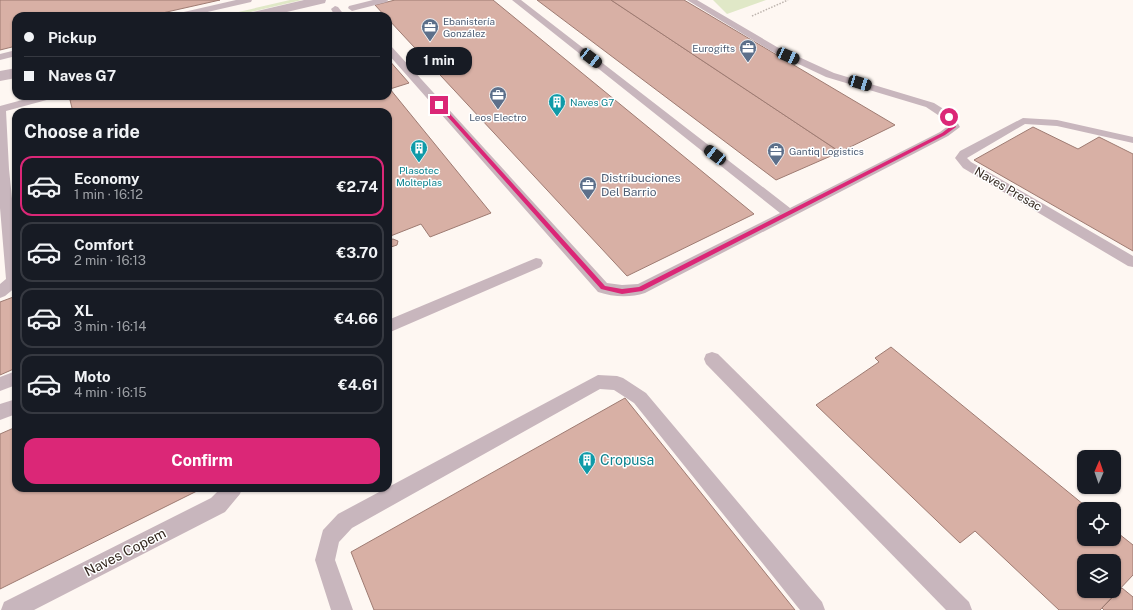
<!DOCTYPE html>
<meta charset="utf-8">
<style>
body{margin:0;font-family:"Public Sans",sans-serif;background:#242831;color:#f1f3f6;height:100vh;display:flex;flex-direction:column;font-size:15px;white-space:nowrap}
*{box-sizing:border-box;margin:0}
p{font-size:13px;color:#9ea1a6}
.icon{flex:none;width:22px;height:22px;fill:none;stroke:currentColor;stroke-width:2;stroke-linecap:round;stroke-linejoin:round}
.map{position:relative;flex:1;overflow:hidden}
.drawer{position:absolute;left:12px;top:108px;width:380px;height:384px;display:flex;flex-direction:column;background:#171b24;border-radius:12px;box-shadow:0 1px 3px #0004}
.drawer>*{flex:none}
.hud{position:absolute;left:12px;top:12px;width:380px;height:88px;border-radius:12px;box-shadow:0 1px 3px #0004;display:grid;align-content:center;height:88px;padding:0 12px;background:#171b24}
.needle{width:26px;rotate:2deg}
.fabs{position:absolute;left:1077px;top:450px;display:grid;gap:8px}
.fabs a{display:grid;place-items:center;width:44px;height:44px;border-radius:8px;background:#171b24;box-shadow:0 1px 3px #0004;font-size:20px}
.end{position:absolute;width:18px;height:18px;margin:-9px;border:5px solid #db2777;background:#fff;box-shadow:0 0 0 2px #fff}
.from{border-radius:50%}
.bubble{position:absolute;height:28px;border-radius:12px;background:#171b24;box-shadow:0 1px 3px #0004;font-size:13px;font-weight:700;line-height:28px;text-align:center}
.car{position:absolute;width:12px;height:24px;margin:-12px -6px;border-radius:5px;box-shadow:0 0 3px 1px #0007;background:linear-gradient(#222 24%,#8ab4d8 0 40%,#222 0 76%,#8ab4d8 0 86%,#222 0)}
.hud b{display:flex;align-items:center;gap:14px;height:38px;font-size:15px}
.hud b+b{border-top:1px solid #363941}
.hud i{width:10px;height:10px;background:#f1f3f6}
ul{padding:0;list-style:none}
li{display:flex;align-items:center;gap:12px;height:60px;margin:0 8px 6px;padding:0 4px;border:2px solid #363941;border-radius:12px}
li div{flex:1}
li b{display:block;font-size:15px}
li em{font-style:normal;font-weight:700}
li.on{border-color:#db2777}
li>.icon{width:36px;height:36px;stroke-width:1.5}
h2{padding:0 12px;font-size:18px;line-height:48px}
.action{display:flex;gap:8px;margin-top:auto;padding:8px 12px}
.action a{flex:1;height:46px;border-radius:12px;background:#db2777;color:#fff;font-size:16px;font-weight:700;line-height:46px;text-align:center}
.map>svg:first-child{display:block}
.green{fill:#e0e8c7}
.building{fill:#d8b0a5;stroke:#9e7b72;fill-rule:evenodd}
.lines{fill:none;stroke-linecap:round;stroke-linejoin:round}
.path{stroke:#bdb4ae;stroke-width:1.5;stroke-dasharray:1.5 1.5;stroke-linecap:butt}
.service{fill:#c8b6bd;fill-rule:evenodd}
.minor{fill:#c8b6bd;fill-rule:evenodd}
.route{fill:#db2777}
.labels{text-anchor:middle;dominant-baseline:central;stroke-width:3;stroke-linejoin:round;paint-order:stroke}
.far-service-label{font-size:10px;fill:#4e5e75;stroke:#fff;text-anchor:start}
.far-culture-label{font-size:10px;fill:#0d838f;stroke:#fff;text-anchor:start}
.service-label{font-size:12px;fill:#4e5e75;stroke:#fff;text-anchor:start}
.street-label{font-size:12px;fill:#33271e;stroke:#fff}
.near-culture-label{font-size:14px;fill:#0d838f;stroke:#fff;text-anchor:start}
.near-street-label{font-size:14px;fill:#33271e;stroke:#fff}
</style>
<div class="map">
<svg width="1133" height="610" viewBox="0 0 1133 610">
<rect width="100%" height="100%" fill="#fef7f2"/>
<g class="green">
<polygon points="290,0 302,0 234,16 221,16"/>
<polygon points="713,0 766,0 727,14"/>
</g>
<g class="building">
<polygon points="0,0 220,0 149,16 16,16 16,46 0,50"/>
<polygon points="395,0 493,0 754,214 627,276 388,19 388,16 385,16 375,5"/>
<polygon points="537,0 611,0 840,152 776,180"/>
<polygon points="611,0 684,0 895,125 840,152"/>
<polygon points="388,59 409,83 390,89 491,213 430,237 421,224 388,237 388,112 73,112 70,100 87,96 388,96"/>
<polygon points="1033,127 1078,149 1099,137 1133,154 1133,251 974,160"/>
<polygon points="393,239 398,241 397,245 388,248 388,240"/>
<polygon points="16,296 16,368 0,375 0,302"/>
<path d="M891,347L1089,509H1084V539H1114V530L1133,545V575L1100,610H1059L975,531L960,543L816,405L879,362L875,358ZM1084,561H1114V591H1084Z"/>
<polygon points="625,398 795,610 374,610 351,552"/>
<polygon points="16,427 16,488 203,488 0,589 0,434"/>
<polygon points="1122,588 1133,597 1133,610 1104,610 1102,608"/>
</g>
<g class="lines">
<polyline class="path" points="752,16 788,0"/>
<g class="service">
<polygon points="236,0 252,0 251,2 190,16 173,16 175,14"/>
<polygon points="373,0 388,0 387,2 352,11 348,8 349,6"/>
<path d="M512,0H521L790,208L940,132L948,126L944,119L926,107L826,77L771,51L687,0H697L777,47L834,73L934,103L953,115L960,127L948,136L645,293C630,298 613,297 598,292L388,54V45L391,46L607,283L622,285L638,284L780,213Z"/>
<polygon points="335,6 338,7 345,16 335,16 331,9"/>
<polygon points="16,50 16,56 0,60 0,54"/>
<polygon points="37,96 55,96 54,98 6,111 9,169 16,238 16,287 5,296 0,298 0,284 6,279 0,208 0,106"/>
<polygon points="1023,118 1057,120 1133,137 1133,143 1057,126 1025,124 967,158 971,162 1133,256 1133,267 1128,266 963,168 955,158 960,151"/>
<polygon points="536,258 541,259 543,263 541,267 388,333 388,320"/>
<polygon points="712,352 718,354 969,602 972,610 946,610 706,364 704,359 706,354"/>
<polygon points="16,371 16,385 0,391 0,377"/>
<polygon points="598,375 617,376 623,378 646,393 822,602 825,610 800,610 634,403 614,390 600,389 352,528 339,542 335,560 353,610 331,610 315,560 323,530 338,514"/>
<polygon points="16,399 16,414 0,420 0,404"/>
<polygon points="221,488 242,488 240,494 225,512 34,610 1,610 4,602 211,498"/>
</g>
<g class="minor">
<polygon points="304,0 326,0 325,3 270,16 247,16 249,13"/>
<polygon points="16,68 16,78 0,81 0,71"/>
</g>
</g>
<polygon class="route" points="438,104 441,104 605,286 622,289 639,287 942,133 951,126 948,116 951,116 956,127 945,135 642,291 622,294 601,289 438,106"/>
<defs>
<g id="office-pin" transform="scale(0.9)"><path d="M0 17L-7.5 6A9.5 9.5 0 1 1 7.5 6Z" fill="#5c6f8a" stroke="#fff"/><path d="M-6-3h4V-5.5h4V-3h4V5H-6ZM-1-4.5V-3h2v-1.5ZM-6 0V1H6V0Z" fill="#fff"/></g>
<g id="building-pin" transform="scale(0.9)"><path d="M0 17L-7.5 6A9.5 9.5 0 1 1 7.5 6Z" fill="#0f9aa8" stroke="#fff"/><path d="M-4-6H4V6H1V3H-1V6H-4ZM-2.5-4.3h1.7v1.8h-1.7ZM.8-4.3h1.7v1.8H.8ZM-2.5-1h1.7V.8h-1.7ZM.8-1h1.7V.8H.8Z" fill="#fff"/></g>
</defs>
<g fill-rule="evenodd">
<use href="#office-pin" x="430" y="27"/>
<use href="#office-pin" x="748" y="48"/>
<use href="#office-pin" x="498" y="95"/>
<use href="#building-pin" x="557" y="102"/>
<use href="#building-pin" x="419" y="148"/>
<use href="#office-pin" x="776" y="151"/>
<use href="#office-pin" x="588" y="185"/>
<use href="#building-pin" x="587" y="460"/>
</g>
<g class="labels">
<g class="far-service-label">
<text x="443" y="21">Ebanistería<tspan x="443" dy="12">González</tspan></text>
<text x="735" y="48" text-anchor="end">Eurogifts</text>
<text x="498" y="117" text-anchor="middle">Leos Electro</text>
<text x="789" y="151">Gantiq Logistics</text>
</g>
<g class="far-culture-label">
<text x="570" y="102">Naves G7</text>
<text x="419" y="170" text-anchor="middle">Plasotec<tspan x="419" dy="12">Molteplas</tspan></text>
</g>
<g class="service-label">
<text x="601" y="178">Distribuciones<tspan x="601" dy="14">Del Barrio</tspan></text>
</g>
<g class="street-label">
<text transform="translate(1008 189) rotate(30)">Naves Presac</text>
</g>
<g class="near-culture-label">
<text x="600" y="460">Cropusa</text>
</g>
<g class="near-street-label">
<text transform="translate(125 552) rotate(-27)">Naves Copem</text>
</g>
</g>
</svg>
<div class="fabs">
<a><svg class="needle" viewBox="-14 -14 28 28"><path d="M0-13l5 13h-10z" fill="#e53935"/><path d="M0 13l5-13h-10z" fill="#9ea1a6"/></svg></a>
<a><svg class="icon" aria-label="locate" viewBox="0 0 24 24"><circle cx="12" cy="12" r="6"/><path d="M12 2v4M12 18v4M2 12h4M18 12h4"/></svg></a>
<a><svg class="icon" aria-label="layers" viewBox="0 0 24 24"><path d="M12 4l9 5-9 5-9-5zM3 14l9 5 9-5"/></svg></a>
</div>
<i class="end from" style="left:949px;top:117px"></i>
<i class="end" style="left:439px;top:105px"></i>
<div class="bubble" style="left:406px;top:47px;width:66px">1 min</div>
<i class="car" style="left:788px;top:56px;rotate:114deg"></i>
<i class="car" style="left:591px;top:58px;rotate:128deg"></i>
<i class="car" style="left:860px;top:83px;rotate:107deg"></i>
<i class="car" style="left:715px;top:155px;rotate:308deg"></i>
<div class="hud">
<b><i class="from"></i>Pickup</b>
<b><i></i>Naves G7</b>
</div>
<section class="drawer">
<h2>Choose a ride</h2>
<ul>
<li class="on"><svg class="icon" aria-label="car" viewBox="0 0 24 24"><path d="M5 17H2v-5l4-1 3-4h7l3 4 3 1v5h-3M9 17h6M6 11h13"/><circle cx="7" cy="17" r="2"/><circle cx="17" cy="17" r="2"/></svg><div><b>Economy</b><p>1 min · 16:12</p></div><em>€2.74</em></li>
<li><svg class="icon" aria-label="car" viewBox="0 0 24 24"><path d="M5 17H2v-5l4-1 3-4h7l3 4 3 1v5h-3M9 17h6M6 11h13"/><circle cx="7" cy="17" r="2"/><circle cx="17" cy="17" r="2"/></svg><div><b>Comfort</b><p>2 min · 16:13</p></div><em>€3.70</em></li>
<li><svg class="icon" aria-label="car" viewBox="0 0 24 24"><path d="M5 17H2v-5l4-1 3-4h7l3 4 3 1v5h-3M9 17h6M6 11h13"/><circle cx="7" cy="17" r="2"/><circle cx="17" cy="17" r="2"/></svg><div><b>XL</b><p>3 min · 16:14</p></div><em>€4.66</em></li>
<li><svg class="icon" aria-label="car" viewBox="0 0 24 24"><path d="M5 17H2v-5l4-1 3-4h7l3 4 3 1v5h-3M9 17h6M6 11h13"/><circle cx="7" cy="17" r="2"/><circle cx="17" cy="17" r="2"/></svg><div><b>Moto</b><p>4 min · 16:15</p></div><em>€4.61</em></li>
</ul>
<div class="action"><a>Confirm</a></div>
</section>
</div>
